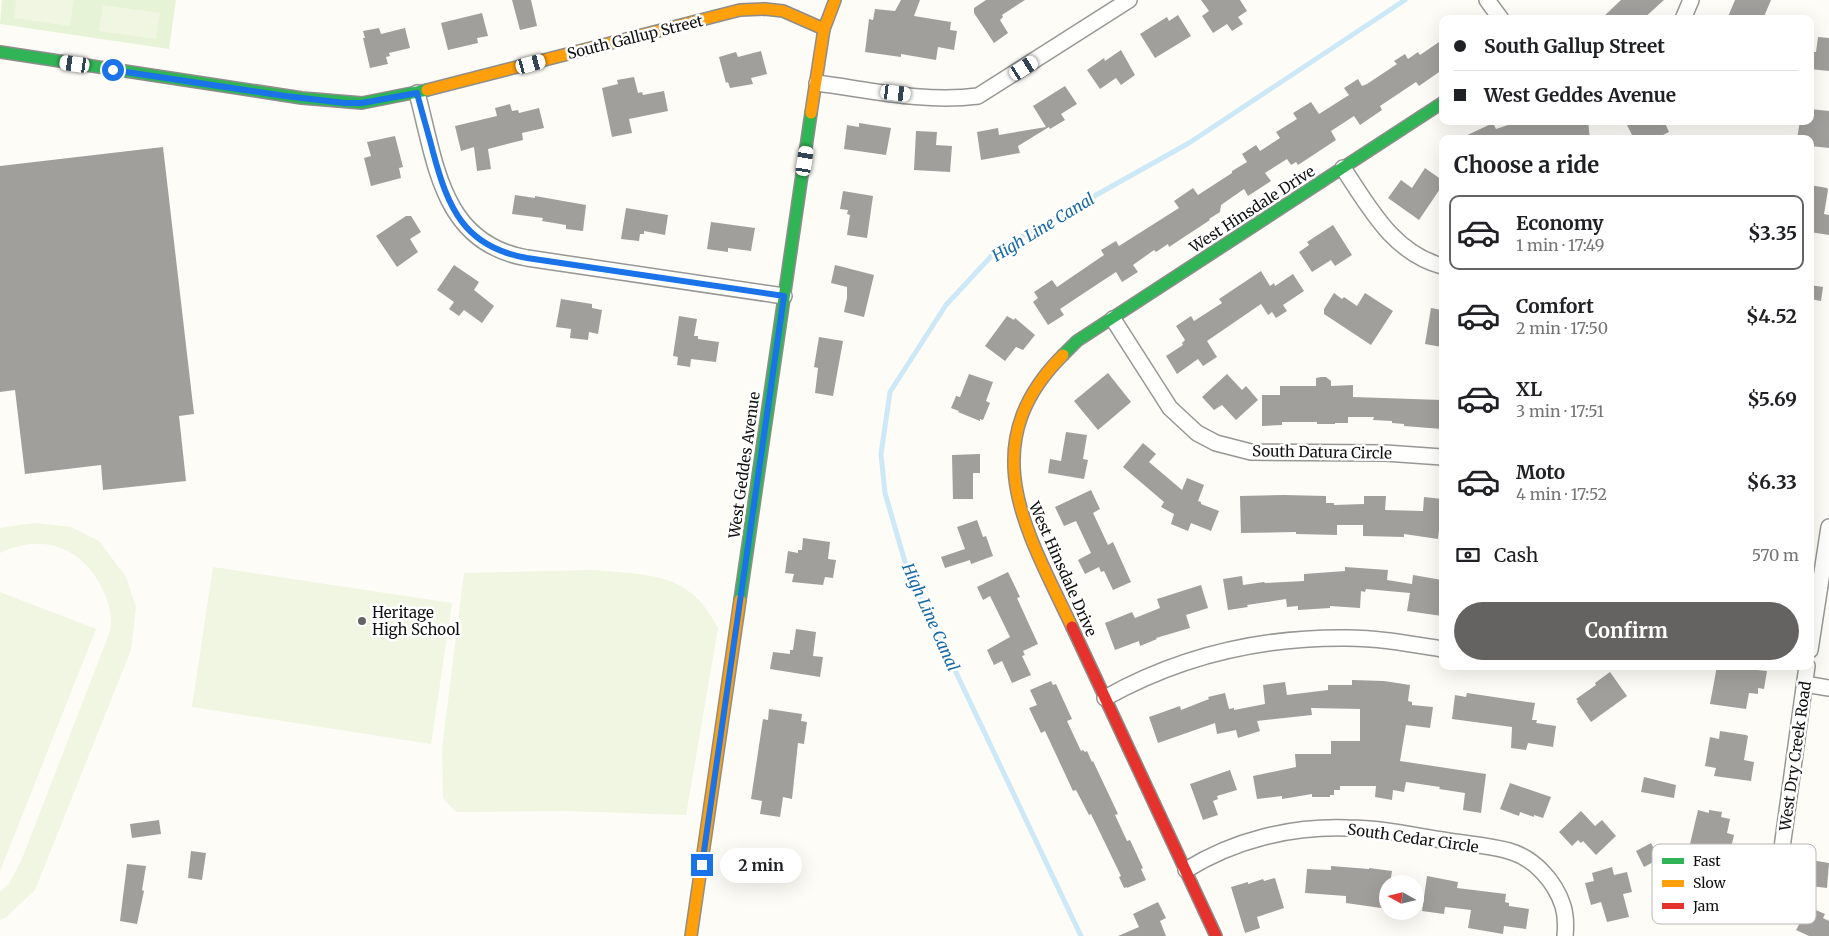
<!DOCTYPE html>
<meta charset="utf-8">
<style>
body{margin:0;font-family:Merriweather,serif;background:#f6f6f6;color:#202124;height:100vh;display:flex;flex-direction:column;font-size:19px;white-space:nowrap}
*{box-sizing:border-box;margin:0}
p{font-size:16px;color:#757577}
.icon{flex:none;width:28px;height:28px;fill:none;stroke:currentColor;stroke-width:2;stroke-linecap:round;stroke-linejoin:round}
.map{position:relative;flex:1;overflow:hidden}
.details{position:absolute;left:1439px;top:135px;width:375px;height:535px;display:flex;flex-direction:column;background:#fff;border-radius:10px;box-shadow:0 5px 20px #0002}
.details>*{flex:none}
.top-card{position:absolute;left:1439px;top:15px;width:375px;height:110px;border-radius:10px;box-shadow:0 5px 20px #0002;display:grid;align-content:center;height:110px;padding:0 15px;background:#fff}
.needle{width:32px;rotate:278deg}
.buttons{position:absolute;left:1379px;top:875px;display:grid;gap:10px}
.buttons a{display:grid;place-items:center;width:45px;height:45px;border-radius:50%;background:#fff;box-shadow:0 5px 20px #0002;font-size:25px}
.end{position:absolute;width:22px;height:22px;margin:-11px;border:6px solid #1a73e8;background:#fff;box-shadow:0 0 0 2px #fff}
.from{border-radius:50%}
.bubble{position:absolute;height:35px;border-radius:18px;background:#fff;box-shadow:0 5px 20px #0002;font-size:16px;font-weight:700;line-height:35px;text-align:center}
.car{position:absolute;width:15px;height:30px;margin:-15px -8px;border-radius:6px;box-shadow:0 0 4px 1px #0007;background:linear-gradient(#fff 24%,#345 0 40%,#fff 0 76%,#345 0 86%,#fff 0)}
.top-card b{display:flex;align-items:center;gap:18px;height:48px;font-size:19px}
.top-card b+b{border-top:1px solid #e0e0e0}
.top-card i{width:12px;height:12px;background:#202124}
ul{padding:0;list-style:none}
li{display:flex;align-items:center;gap:15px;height:75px;margin:0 10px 8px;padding:0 5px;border:2px solid transparent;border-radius:10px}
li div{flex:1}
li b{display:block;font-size:19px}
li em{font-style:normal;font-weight:700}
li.selected{border-color:#646362}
li>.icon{width:45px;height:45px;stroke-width:1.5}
h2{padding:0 15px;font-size:22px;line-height:60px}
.pay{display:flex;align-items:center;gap:12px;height:55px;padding:0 15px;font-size:19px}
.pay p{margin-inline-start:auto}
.primary-button{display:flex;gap:10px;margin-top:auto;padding:10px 15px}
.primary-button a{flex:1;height:58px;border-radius:30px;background:#646362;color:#fff;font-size:20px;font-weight:700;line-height:58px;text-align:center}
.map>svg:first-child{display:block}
.green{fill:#e7f3d7}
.pitch{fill:#f0f6e1}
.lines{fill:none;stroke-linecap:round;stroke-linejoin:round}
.stream{stroke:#cde8f7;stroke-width:5}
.building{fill:#a19f9c}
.street-casing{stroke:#979795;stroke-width:18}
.fast-casing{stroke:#8e8d8b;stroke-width:14}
.slow-casing{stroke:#8e8d8b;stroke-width:14}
.jam-casing{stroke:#8e8d8b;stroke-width:14}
.street{stroke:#fffffe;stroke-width:15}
.fast{stroke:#30b455;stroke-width:11}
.slow{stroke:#ff9f0a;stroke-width:11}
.jam{stroke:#e5322d;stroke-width:11}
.route{stroke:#1a73e8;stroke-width:6}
.poi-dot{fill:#646362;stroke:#fff;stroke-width:2}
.labels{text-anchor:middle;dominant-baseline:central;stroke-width:5;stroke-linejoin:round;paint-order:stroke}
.street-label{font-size:15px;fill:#111;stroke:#fff}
.poi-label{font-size:15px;fill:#111;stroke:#fff;text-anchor:start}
.water-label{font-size:16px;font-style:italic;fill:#1768a6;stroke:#fff}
.key{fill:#fff;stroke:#b8b8b8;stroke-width:1}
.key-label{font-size:14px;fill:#111}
</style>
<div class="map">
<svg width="1829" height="936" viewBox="0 0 1829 936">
<rect width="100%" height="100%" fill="#fdfcf7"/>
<polygon class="green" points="2,0 176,0 169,49 0,24"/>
<g class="pitch">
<polygon points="16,0 74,0 70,26 14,18"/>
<polygon points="103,5 160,13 156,39 99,31"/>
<path d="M36,523L71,527L99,541L126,577L136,607L131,650L35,890L6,917L0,920V892L9,884L22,859L104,647C107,640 110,632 111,625C112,615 108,601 104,592C84,548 44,532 0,553V529L4,527Z"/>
<polygon points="213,567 452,603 431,744 192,707"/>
<path d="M595,570C651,576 689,571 718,628L686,815L568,811L456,812L443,798L442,749L464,573Z"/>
<polygon points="0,592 96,629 0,871"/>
</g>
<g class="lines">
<polyline class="stream" points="1081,936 907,569 885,493 881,454 890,392 946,305 996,251 1189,143 1405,0"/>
</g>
<g class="building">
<polygon points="512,0 531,0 537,26 520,30"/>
<polygon points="901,0 920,0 914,16 951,22 950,30 957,31 954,50 938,47 936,60 901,54 901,57 865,52 869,19 873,20 875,9 895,11"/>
<polygon points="986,0 1025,0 1002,15 1003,17 1000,20 1008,33 994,43 974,13 974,8"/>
<polygon points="1201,0 1240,0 1247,11 1238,17 1243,24 1232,31 1227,24 1213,33 1202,16 1209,11"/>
<polygon points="1621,0 1664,0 1643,19 1601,19"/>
<polygon points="1735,0 1771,0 1763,19 1727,19"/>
<polygon points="482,13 488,36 477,38 478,43 448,50 441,23"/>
<polygon points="1178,15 1191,36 1155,58 1140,34 1167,17 1169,21"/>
<polygon points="379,28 381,34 405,28 410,48 389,53 390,56 386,57 388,64 370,68 363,38 365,38 363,31"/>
<polygon points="1818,37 1829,38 1829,71 1810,69 1813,52 1816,52"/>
<polygon points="1442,40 1442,70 1419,86 1416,82 1380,106 1382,110 1360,125 1354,116 1331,131 1336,140 1298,165 1296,162 1291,165 1287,159 1265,173 1271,181 1248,196 1244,189 1221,205 1220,212 1209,219 1210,220 1169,247 1168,244 1156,252 1154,250 1133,265 1138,272 1122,282 1116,272 1081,295 1060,309 1064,315 1048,325 1033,302 1038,298 1034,292 1052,280 1057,287 1104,255 1101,250 1116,241 1119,246 1179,208 1174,201 1193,188 1198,195 1232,173 1232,171 1247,162 1242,154 1256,145 1260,151 1280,138 1276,132 1297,119 1293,113 1311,102 1319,114 1349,95 1344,88 1358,79 1362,86 1367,84 1397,64 1394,61 1405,54 1408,59 1418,52 1420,55"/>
<polygon points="1121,50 1135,75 1121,85 1116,78 1100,89 1087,70 1104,58 1105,61"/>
<polygon points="761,51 767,74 751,78 753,84 730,88 728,82 726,83 719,57 736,52 738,57"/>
<polygon points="634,77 638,93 642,92 643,95 664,91 668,111 629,119 632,133 612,137 602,88 618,84 617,80"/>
<polygon points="1065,86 1077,104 1061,114 1065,120 1050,129 1049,127 1018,146 1020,153 981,160 977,132 998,128 999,135 1046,127 1033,106"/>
<polygon points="510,104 512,111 518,110 519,113 539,108 544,128 522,133 523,140 488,149 491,169 477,171 474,147 461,151 455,126 497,116 495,108"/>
<polygon points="1810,109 1829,111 1829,148 1810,146 1810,139 1797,139 1800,121 1810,121"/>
<polygon points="1588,121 1590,139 1459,139 1493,123 1496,129 1517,122"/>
<polygon points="1625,121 1664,121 1669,132 1655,139 1634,139"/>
<polygon points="859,123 891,128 886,155 844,149 847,125 859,127"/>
<polygon points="916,131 937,132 936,145 952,146 950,172 914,170"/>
<polygon points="395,136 403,167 399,168 401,178 371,186 364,158 371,156 367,142"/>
<polygon points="163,147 194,414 179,416 186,481 103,490 101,465 25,474 15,390 0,392 0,166"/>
<polygon points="1425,168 1442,180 1442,186 1419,220 1388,198 1401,180 1412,188"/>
<polygon points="1810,185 1827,188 1828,190 1824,214 1829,215 1829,235 1810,232"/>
<polygon points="843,191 873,196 867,238 847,235 850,215 847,214 848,210 840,209"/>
<polygon points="515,195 535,198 535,196 586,205 583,231 566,229 566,225 542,221 543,218 512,214"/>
<polygon points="626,208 668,215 665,235 644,231 644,234 640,234 639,241 621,239"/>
<polygon points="406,216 411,216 421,232 410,239 418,252 397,267 376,236"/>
<polygon points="711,222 755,228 751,251 728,248 728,252 707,249"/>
<polygon points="1333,225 1352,255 1335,266 1331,260 1312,272 1299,252 1309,245 1307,242"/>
<polygon points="454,265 479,282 474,290 494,306 482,323 464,310 459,316 449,309 454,302 437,290"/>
<polygon points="835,265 874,275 864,317 844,312 847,298 847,287 831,283"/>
<polygon points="1261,271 1270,286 1274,283 1275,286 1293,274 1304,291 1283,305 1287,311 1276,318 1272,312 1268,315 1261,304 1207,341 1217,357 1203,366 1198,359 1177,374 1166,356 1183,345 1182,343 1185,340 1176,326 1191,316 1194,321 1222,303 1219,299"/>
<polygon points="1810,285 1823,287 1821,301 1810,299"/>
<polygon points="1334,293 1342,299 1344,297 1357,306 1365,293 1393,311 1371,345 1324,314 1324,309"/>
<polygon points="561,299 592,304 592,308 602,310 598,334 589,332 588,340 570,338 571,329 556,327"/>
<polygon points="1431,308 1442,310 1442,347 1425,344"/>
<polygon points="679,316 697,319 694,336 698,336 698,339 719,342 716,362 691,359 690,367 677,365 678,357 673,356"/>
<polygon points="1007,316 1014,320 1015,318 1035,335 1023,350 1016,347 1005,361 985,346"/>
<polygon points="819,337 843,341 833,396 815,393 818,368 814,367"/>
<polygon points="1108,373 1131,402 1098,430 1074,401"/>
<polygon points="969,374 993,382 986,401 990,403 983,420 980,419 980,421 958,412 959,411 951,408 956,396 960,397"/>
<polygon points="1227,374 1242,390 1246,386 1258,400 1236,420 1222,405 1214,410 1202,397"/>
<polygon points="1321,377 1326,377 1331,381 1331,386 1353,385 1353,397 1442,400 1442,429 1404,426 1404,424 1392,423 1392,421 1373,420 1374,417 1348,417 1348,423 1335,423 1335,424 1317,424 1317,422 1282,422 1282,425 1262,426 1262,395 1280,395 1280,386 1316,386 1316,378"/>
<polygon points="1066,432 1087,435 1083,459 1088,460 1084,479 1048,473 1050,459 1061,461"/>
<polygon points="1143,443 1156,454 1149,462 1182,490 1187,478 1204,485 1198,501 1201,502 1201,504 1219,511 1211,531 1191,523 1188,531 1171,524 1174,514 1161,507 1164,502 1123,467"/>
<polygon points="980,454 980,473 973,473 973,499 953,499 952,455"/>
<polygon points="1091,490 1100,509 1093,513 1108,545 1113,542 1131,582 1113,590 1104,571 1101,572 1099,567 1085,574 1078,560 1091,553 1076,521 1064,526 1055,507"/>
<polygon points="1284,495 1326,496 1326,503 1334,503 1334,505 1364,504 1364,496 1386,496 1385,510 1423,511 1424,497 1442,499 1442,530 1439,530 1438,539 1404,534 1404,537 1363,536 1363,525 1337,525 1337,535 1296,534 1296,532 1241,533 1240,496"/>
<polygon points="977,520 983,537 986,536 993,556 971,564 970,560 945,568 941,557 965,549 957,527"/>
<polygon points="803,538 830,542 828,559 836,560 833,578 825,577 823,585 792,582 794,574 785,573 788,551 798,553 798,550 802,550"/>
<polygon points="1345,567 1388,570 1387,580 1412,584 1413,575 1442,580 1442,616 1407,611 1410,593 1366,589 1365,592 1361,591 1360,608 1330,606 1330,608 1298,610 1298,606 1287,607 1286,599 1247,605 1248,607 1228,610 1223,579 1242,576 1243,585 1264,582 1265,583 1304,581 1304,574 1345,571"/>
<polygon points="1008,572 1020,597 1017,598 1038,644 1023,651 1025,655 1022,656 1031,675 1012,683 1002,661 994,665 987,650 1010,637 990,596 983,600 977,587"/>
<polygon points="1201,585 1208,608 1186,615 1190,628 1156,638 1157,639 1140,646 1139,641 1115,650 1105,623 1132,612 1135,618 1160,608 1157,599"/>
<polygon points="796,629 816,632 813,656 823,657 820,677 770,669 773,652 790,654 790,650 793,650"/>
<polygon points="1717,666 1767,671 1764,689 1758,688 1758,694 1749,693 1746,709 1710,704"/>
<polygon points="1610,672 1627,696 1591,722 1577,702 1578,701 1576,699 1596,685 1595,683"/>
<polygon points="1352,680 1384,681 1410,685 1408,701 1412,702 1412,705 1433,707 1430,728 1406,725 1400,761 1486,774 1481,813 1463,810 1465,793 1439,789 1440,787 1406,782 1404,792 1393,790 1392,800 1375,797 1376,786 1340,786 1340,790 1334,790 1334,795 1330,795 1330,797 1312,797 1312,794 1282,799 1282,796 1257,799 1253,776 1296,767 1295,754 1331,754 1331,741 1360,741 1360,709 1311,708 1312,715 1257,721 1260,731 1238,738 1236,730 1217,734 1215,723 1158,743 1149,717 1180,706 1181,710 1209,699 1208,697 1225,693 1229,709 1234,708 1234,710 1265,704 1263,685 1285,682 1287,695 1328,690 1328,685 1352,685"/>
<polygon points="1051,681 1053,685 1056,684 1072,719 1067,721 1081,751 1083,750 1085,752 1087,751 1092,762 1093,761 1118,814 1115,815 1127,841 1130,840 1143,868 1141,869 1146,880 1127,888 1127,887 1124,888 1119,877 1121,876 1091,814 1089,815 1076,790 1073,791 1045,731 1041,733 1029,708 1037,705 1030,690"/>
<polygon points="1467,693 1535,703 1532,720 1537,720 1536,723 1556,726 1553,747 1528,743 1526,750 1511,748 1512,727 1452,719 1455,695 1466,697"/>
<polygon points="769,709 802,714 801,721 807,722 804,744 798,743 792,799 783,797 780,817 760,814 762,801 751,799 763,719 768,720"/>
<polygon points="1720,731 1746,735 1748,736 1744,760 1754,762 1751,781 1714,776 1716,768 1705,766 1710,737 1719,739"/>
<polygon points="1230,770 1237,790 1217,796 1218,799 1213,801 1218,815 1203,820 1190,784"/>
<polygon points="1644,777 1676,785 1674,798 1641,792"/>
<polygon points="1510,783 1551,797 1543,818 1534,815 1534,817 1520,812 1519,816 1500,809"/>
<polygon points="1698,810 1709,813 1709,810 1722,812 1721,817 1730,819 1727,833 1734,835 1730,852 1721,850 1719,859 1703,855 1704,847 1690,844"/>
<polygon points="1581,811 1595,826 1602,820 1616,836 1596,855 1583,841 1581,843 1578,840 1572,846 1559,832"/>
<polygon points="159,820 161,834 132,838 130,824"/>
<polygon points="1651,843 1659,859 1644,867 1636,851"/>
<polygon points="191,851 206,853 202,880 188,878"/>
<polygon points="1811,860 1829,863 1827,888 1810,886 1811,877 1809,877"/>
<polygon points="127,864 146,866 142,890 144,891 137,924 120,921"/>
<polygon points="1331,866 1369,869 1369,868 1392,871 1390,884 1388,884 1388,909 1346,903 1346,896 1305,893 1307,869 1331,870"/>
<polygon points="1612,867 1614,875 1627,872 1632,892 1623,894 1629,917 1607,922 1601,902 1591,905 1585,883 1594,881 1592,873"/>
<polygon points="1427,876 1458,882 1457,888 1506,894 1505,902 1509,903 1509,906 1529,909 1526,929 1504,926 1503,934 1468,928 1471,910 1445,907 1444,914 1422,911"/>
<polygon points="1275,878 1284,908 1257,917 1260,928 1245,933 1231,887 1248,882 1248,884 1263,879 1264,881"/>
<polygon points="1158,902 1166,918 1160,921 1166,936 1118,936 1139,927 1133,914"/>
<polygon points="1809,907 1825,914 1823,918 1829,921 1829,936 1809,936 1796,930"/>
</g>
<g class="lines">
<g class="street-casing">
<g id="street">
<polyline points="1487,0 1501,19"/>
<polyline points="1683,19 1691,0"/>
<path d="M817,83C870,90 925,103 978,96L1129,0"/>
<path d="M417,93C436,163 441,243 527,258L784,296"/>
<path d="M1343,168C1369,207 1393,253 1442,266"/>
<polyline points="1113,319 1170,408 1197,433 1216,443 1251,452 1385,453 1442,457"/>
<polyline points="1810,650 1829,527"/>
<polyline points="1805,684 1829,688"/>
<path d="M1105,698C1180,656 1262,637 1347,638C1379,638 1411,644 1442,649"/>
<path d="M1186,870C1234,840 1291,826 1348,828C1380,828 1411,835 1442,840C1464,844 1488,845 1509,851C1534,858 1555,881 1563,906C1566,916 1566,926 1565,936"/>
<path d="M1758,897C1777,885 1777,875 1781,855L1807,666"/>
</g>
</g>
<g class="fast-casing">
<g id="fast">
<polyline points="0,52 302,98 362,103 427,90"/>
<polyline points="1063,355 1077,341 1442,103"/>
<polyline points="740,600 811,113"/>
</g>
</g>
<g class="slow-casing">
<g id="slow">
<polyline points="427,90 740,10 765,9 783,11 824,29"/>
<polyline points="811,113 824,29 835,0"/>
<path d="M1063,355C972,446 1027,531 1072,627"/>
<polyline points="691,936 740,600"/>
</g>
</g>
<g class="jam-casing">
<polyline id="jam" points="1072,627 1216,936"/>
</g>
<use href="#street" class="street"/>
<use href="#fast" class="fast"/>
<use href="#slow" class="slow"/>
<use href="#jam" class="jam"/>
</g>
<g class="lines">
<path class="route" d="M113,70L285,96L345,103H362L417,93C422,113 428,132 433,152C448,208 464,247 527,258L784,296L702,865"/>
</g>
<circle class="poi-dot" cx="362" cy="621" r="5"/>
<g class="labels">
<g class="street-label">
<text transform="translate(635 37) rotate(-14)">South Gallup Street</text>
<text transform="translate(1252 209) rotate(-33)">West Hinsdale Drive</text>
<text transform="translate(1322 452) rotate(1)">South Datura Circle</text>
<text transform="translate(744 465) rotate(-82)">West Geddes Avenue</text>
<text transform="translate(1063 569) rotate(66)">West Hinsdale Drive</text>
<text transform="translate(1795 756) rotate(-82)">West Dry Creek Road</text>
<text transform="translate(1413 838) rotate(8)">South Cedar Circle</text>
</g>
<g class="poi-label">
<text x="372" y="612">Heritage<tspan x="372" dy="17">High School</tspan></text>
</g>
<g class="water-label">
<text transform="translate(1043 227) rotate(-31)">High Line Canal</text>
<text transform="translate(931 617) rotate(66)">High Line Canal</text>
</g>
</g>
<rect x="1652" y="844" width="164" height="80" rx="8" class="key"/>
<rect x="1662" y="858" width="22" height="6" fill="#30b455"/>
<rect x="1662" y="880" width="22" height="7" fill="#ff9f0a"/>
<rect x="1662" y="903" width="22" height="6" fill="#e5322d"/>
<g class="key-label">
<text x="1693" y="866">Fast</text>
<text x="1693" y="888">Slow</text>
<text x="1693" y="911">Jam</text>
</g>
</svg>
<div class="buttons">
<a><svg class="needle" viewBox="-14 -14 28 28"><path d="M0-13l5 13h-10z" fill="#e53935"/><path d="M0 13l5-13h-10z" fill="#757577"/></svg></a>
</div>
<i class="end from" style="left:113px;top:70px"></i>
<i class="end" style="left:702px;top:865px"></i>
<div class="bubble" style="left:720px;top:848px;width:82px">2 min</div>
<i class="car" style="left:75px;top:64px;rotate:278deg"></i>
<i class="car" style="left:531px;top:64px;rotate:75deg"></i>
<i class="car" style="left:1024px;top:68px;rotate:57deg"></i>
<i class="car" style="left:896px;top:93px;rotate:97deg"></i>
<i class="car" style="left:805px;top:161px;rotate:9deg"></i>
<div class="top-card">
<b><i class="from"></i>South Gallup Street</b>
<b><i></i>West Geddes Avenue</b>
</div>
<section class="details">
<h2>Choose a ride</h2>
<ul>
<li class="selected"><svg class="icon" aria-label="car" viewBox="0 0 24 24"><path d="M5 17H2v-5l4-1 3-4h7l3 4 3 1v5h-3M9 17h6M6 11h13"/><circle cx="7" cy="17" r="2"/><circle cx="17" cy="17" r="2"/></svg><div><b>Economy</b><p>1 min · 17:49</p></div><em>$3.35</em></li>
<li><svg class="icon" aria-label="car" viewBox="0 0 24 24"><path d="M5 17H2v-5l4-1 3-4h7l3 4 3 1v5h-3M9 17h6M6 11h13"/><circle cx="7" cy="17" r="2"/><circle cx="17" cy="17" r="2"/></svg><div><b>Comfort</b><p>2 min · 17:50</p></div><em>$4.52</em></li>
<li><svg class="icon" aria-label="car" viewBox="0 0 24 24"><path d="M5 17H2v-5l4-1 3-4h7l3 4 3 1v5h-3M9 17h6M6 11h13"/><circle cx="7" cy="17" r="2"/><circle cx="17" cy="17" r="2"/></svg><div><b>XL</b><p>3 min · 17:51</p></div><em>$5.69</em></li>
<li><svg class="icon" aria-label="car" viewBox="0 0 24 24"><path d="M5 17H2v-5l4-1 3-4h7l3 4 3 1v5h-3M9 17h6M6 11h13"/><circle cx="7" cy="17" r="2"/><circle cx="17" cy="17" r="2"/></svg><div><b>Moto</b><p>4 min · 17:52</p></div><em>$6.33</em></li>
</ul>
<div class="pay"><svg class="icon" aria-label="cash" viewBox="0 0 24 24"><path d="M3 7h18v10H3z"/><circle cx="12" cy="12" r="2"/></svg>Cash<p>570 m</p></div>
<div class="primary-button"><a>Confirm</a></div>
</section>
</div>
